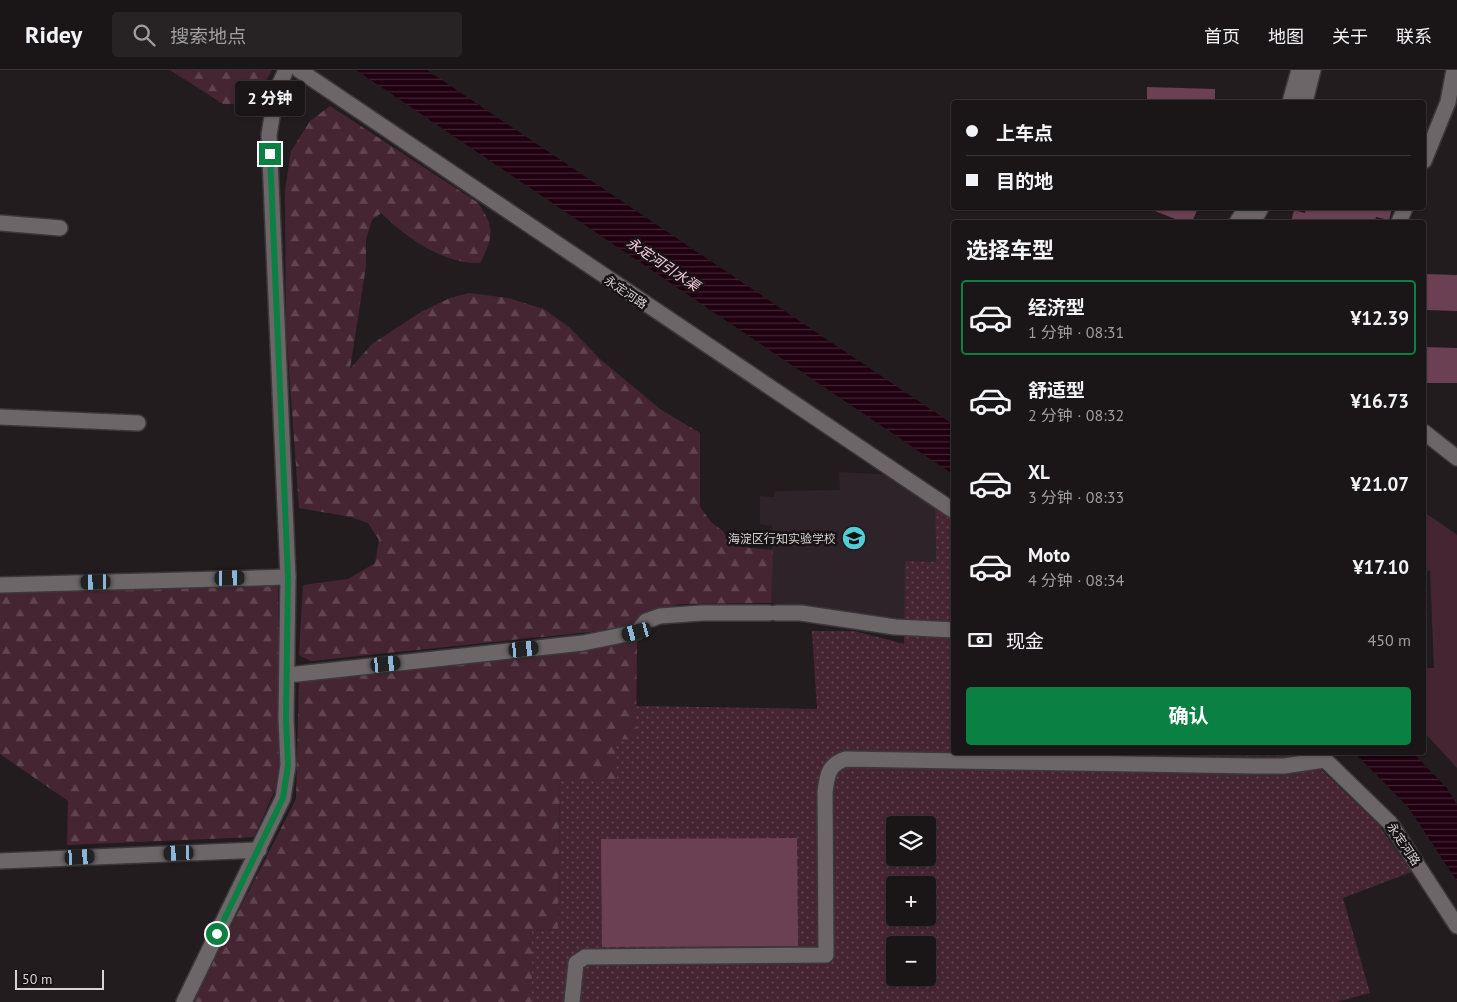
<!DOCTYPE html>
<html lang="zh">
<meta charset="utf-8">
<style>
body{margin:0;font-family:"PT Sans","Noto Sans SC",sans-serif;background:#272223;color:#f1f3f6;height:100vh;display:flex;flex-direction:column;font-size:19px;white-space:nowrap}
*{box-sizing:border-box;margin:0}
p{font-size:16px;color:#9f9fa1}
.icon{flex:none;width:28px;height:28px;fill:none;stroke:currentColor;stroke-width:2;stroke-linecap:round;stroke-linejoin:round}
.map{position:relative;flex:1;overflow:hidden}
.sheet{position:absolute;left:951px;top:150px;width:475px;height:535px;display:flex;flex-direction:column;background:#1a1516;border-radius:5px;box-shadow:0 1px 4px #0004,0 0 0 1px #383435}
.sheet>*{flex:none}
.top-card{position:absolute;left:951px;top:30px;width:475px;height:110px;border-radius:5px;box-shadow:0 1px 4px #0004,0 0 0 1px #383435;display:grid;align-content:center;height:110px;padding:0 15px;background:#1a1516}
.buttons{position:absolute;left:886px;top:746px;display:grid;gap:10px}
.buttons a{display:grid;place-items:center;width:50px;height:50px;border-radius:5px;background:#1a1516;box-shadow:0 1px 4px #0004,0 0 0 1px #383435;font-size:25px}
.scale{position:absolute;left:15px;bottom:12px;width:89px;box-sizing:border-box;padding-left:5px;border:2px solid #d7d4d5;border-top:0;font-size:14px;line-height:18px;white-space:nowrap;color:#d7d4d5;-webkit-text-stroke:4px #181315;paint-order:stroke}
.end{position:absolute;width:22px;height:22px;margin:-11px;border:6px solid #0b8043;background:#fff;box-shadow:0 0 0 2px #fff}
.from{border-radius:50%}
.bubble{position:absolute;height:35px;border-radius:5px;background:#1a1516;box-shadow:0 1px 4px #0004,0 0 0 1px #383435;font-size:16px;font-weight:700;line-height:35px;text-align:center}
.car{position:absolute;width:15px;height:30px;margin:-15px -8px;border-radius:6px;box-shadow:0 0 4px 1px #0007;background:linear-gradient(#222 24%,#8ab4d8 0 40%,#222 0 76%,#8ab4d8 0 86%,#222 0)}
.top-card b{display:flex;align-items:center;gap:18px;height:48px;font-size:19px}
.top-card b+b{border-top:1px solid #383435}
.top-card i{width:12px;height:12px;background:#f1f3f6}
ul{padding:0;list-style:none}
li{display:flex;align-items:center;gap:15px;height:75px;margin:0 10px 8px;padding:0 5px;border:2px solid transparent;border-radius:5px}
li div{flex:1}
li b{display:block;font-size:19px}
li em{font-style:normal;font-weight:700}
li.on{border-color:#0b8043}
li>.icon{width:45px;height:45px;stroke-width:1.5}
h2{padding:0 15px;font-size:22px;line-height:60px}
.pay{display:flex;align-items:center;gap:12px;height:55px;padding:0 15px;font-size:19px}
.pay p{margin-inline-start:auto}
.action{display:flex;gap:10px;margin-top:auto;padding:10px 15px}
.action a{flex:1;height:58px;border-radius:5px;background:#0b8043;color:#fff;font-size:20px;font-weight:700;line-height:58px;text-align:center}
header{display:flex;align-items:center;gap:30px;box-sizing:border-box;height:70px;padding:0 25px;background:#1a1516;border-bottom:1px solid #383435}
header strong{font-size:24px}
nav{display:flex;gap:28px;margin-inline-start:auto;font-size:18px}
.search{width:350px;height:45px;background:#272223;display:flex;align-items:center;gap:12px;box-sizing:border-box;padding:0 18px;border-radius:5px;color:#9f9fa1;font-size:19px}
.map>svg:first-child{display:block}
.built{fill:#2e2328}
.green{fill:url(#green-dots);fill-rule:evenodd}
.forest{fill:url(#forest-firs)}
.pitch{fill:#462533}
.water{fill:url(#water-rules)}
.building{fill:#6b4053}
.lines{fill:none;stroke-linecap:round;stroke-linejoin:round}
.minor-casing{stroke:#3c3839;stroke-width:18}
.minor{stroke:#6d6669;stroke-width:15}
.route{stroke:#0b8043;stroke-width:6}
.labels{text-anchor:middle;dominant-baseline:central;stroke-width:5;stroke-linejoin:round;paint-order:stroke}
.street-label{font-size:12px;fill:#d7d4d5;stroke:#181315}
.poi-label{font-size:12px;fill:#d7d4d5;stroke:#181315;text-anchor:end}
.water-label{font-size:14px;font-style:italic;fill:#fbcddf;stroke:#181315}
</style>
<header>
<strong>Ridey</strong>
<div class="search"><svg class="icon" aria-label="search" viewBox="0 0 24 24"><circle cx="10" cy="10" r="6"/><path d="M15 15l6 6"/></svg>搜索地点</div>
<nav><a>首页</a><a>地图</a><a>关于</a><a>联系</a></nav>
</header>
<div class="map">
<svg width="1457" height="932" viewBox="0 0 1457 932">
<defs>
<pattern id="green-dots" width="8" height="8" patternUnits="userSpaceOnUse" patternTransform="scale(1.25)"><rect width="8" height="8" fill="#462533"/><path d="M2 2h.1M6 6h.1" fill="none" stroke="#604450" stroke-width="1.8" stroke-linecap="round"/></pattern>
<pattern id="forest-firs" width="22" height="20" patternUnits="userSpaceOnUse" patternTransform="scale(1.25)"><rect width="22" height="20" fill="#462533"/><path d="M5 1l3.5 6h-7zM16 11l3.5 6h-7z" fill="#604450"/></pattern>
<pattern id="water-rules" width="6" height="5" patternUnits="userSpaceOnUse" patternTransform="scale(1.25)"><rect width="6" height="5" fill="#200010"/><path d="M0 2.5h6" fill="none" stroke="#402432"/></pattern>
</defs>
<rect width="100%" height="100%" fill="#221c1e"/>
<polygon class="built" points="839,402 896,405 935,432 936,492 905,555 771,533 772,456 760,454 760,426 774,427 775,421 840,420"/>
<path class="green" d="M935,432L954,445V682L1304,683L1379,755L1411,802L1343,828L1370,923L1336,932H532V861L558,859L560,708L615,669L636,670V636L817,639L812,561H854L904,574L905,491L936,492ZM895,755H928V788H895ZM895,815H928V848H895ZM895,875H928V908H895Z"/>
<g class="forest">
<polygon points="170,0 272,0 252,34 223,34"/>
<path d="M330,36L477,132C495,156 494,167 480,193C443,194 407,168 381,143L372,150L366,169V196L350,299L372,274L421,242L450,228L469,223L508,228L544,239L570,258L601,290L660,339L700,363V437L711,452L723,461L731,476L773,480L771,533L679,534L645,544L628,558L311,591L299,585L303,515L348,509L375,493L379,470L368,453L351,447L299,438L286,259L285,121L291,81L310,51Z"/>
<polygon points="278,514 279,711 254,767 67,775 68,731 0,684 0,522"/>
<polygon points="637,571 636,670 615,669 617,712 560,709 558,859 532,861 532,932 192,932 296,729 299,611"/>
</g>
<polygon class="pitch" points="1424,442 1457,465 1457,698 1424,662 1424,598 1434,598 1430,501 1424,500"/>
<g class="water">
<polygon points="356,0 427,0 954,355 954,405"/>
<polygon points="1355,683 1413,683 1447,718 1457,735 1457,811 1408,737"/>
</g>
<g class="building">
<polygon points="1147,17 1215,19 1215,32 1147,32"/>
<polygon points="1147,138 1198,138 1192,152 1183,152"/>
<polygon points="1306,138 1392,138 1389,150 1376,147 1375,152 1291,152 1294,140 1305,143"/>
<polygon points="1424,204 1457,205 1457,241 1424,240"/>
<polygon points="1424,277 1457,278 1457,313 1424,313"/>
<polygon points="797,768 798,876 602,877 601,769"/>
</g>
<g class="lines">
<g class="minor-casing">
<g id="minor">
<polyline points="299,0 954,441"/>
<polyline points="1290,32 1299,0"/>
<polyline points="1305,32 1313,0"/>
<polyline points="1424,91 1448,32 1454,0"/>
<polyline points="1237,152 1246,138"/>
<polyline points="1253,152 1261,138"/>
<polyline points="1399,152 1405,138"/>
<polyline points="0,153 60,158"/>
<polyline points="0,347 138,353"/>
<polyline points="1424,362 1457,388"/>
<polyline points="0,515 288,507"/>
<polyline points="776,543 801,543 895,557 954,560"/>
<polyline points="288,605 583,573 637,562 646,551 660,546 702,543 769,543"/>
<polyline points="1318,683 1390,753 1457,856"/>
<polyline points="0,791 259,780"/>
<polyline points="184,932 283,728 288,695 286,648 288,507 269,65 276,22 286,0"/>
<path d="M572,932L576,893L585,887L826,885L825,722C827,706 828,695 845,689L1255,696H1284L1324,690"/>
</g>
</g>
<use href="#minor" class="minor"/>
</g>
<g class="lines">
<polyline class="route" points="217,864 283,728 288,695 286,648 288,507 270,84"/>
</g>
<defs>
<g id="school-disc" transform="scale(1.25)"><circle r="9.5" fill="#52ccd6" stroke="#181315"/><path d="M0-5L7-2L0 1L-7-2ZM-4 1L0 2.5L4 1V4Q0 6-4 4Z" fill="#111"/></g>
</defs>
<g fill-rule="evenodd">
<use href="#school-disc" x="854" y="468"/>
</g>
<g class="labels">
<g class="street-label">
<text transform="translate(626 222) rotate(34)">永定河路</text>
<text transform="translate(1404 774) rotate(56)">永定河路</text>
</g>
<g class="poi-label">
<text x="836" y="468">海淀区行知实验学校</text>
</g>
<g class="water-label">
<text transform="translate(663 194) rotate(34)">永定河引水渠</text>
</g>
</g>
</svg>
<div class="buttons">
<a><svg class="icon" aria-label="layers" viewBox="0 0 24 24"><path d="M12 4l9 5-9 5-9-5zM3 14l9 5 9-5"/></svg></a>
<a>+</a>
<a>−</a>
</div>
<div class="scale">50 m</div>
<i class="end from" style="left:217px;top:864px"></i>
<i class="end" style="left:270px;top:84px"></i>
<div class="bubble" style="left:235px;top:11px;width:70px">2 分钟</div>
<i class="car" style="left:230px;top:508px;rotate:89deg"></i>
<i class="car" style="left:96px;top:512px;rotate:269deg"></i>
<i class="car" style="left:637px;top:562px;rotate:255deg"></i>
<i class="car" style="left:524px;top:579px;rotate:84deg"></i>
<i class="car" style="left:386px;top:594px;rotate:84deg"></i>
<i class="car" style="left:179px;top:783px;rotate:268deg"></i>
<i class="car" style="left:80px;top:787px;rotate:87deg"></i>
<div class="top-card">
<b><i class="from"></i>上车点</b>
<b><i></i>目的地</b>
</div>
<section class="sheet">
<h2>选择车型</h2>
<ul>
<li class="on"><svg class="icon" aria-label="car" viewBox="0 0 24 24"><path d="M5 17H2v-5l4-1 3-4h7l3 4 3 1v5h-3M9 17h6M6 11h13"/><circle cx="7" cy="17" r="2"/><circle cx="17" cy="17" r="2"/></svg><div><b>经济型</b><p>1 分钟 · 08:31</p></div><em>¥12.39</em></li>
<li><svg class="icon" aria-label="car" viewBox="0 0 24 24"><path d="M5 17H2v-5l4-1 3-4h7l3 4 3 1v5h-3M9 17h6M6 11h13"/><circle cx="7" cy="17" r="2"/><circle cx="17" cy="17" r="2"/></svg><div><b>舒适型</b><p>2 分钟 · 08:32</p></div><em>¥16.73</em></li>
<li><svg class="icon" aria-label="car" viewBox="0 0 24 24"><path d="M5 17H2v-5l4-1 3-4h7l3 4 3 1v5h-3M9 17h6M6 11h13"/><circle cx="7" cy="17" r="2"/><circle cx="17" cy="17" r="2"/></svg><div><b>XL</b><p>3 分钟 · 08:33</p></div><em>¥21.07</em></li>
<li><svg class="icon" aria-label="car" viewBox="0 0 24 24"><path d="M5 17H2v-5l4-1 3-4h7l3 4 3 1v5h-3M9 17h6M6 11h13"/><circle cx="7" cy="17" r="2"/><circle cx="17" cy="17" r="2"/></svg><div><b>Moto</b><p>4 分钟 · 08:34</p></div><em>¥17.10</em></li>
</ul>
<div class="pay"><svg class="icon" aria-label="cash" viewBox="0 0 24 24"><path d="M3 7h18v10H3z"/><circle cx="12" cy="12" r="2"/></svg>现金<p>450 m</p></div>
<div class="action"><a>确认</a></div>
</section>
</div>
